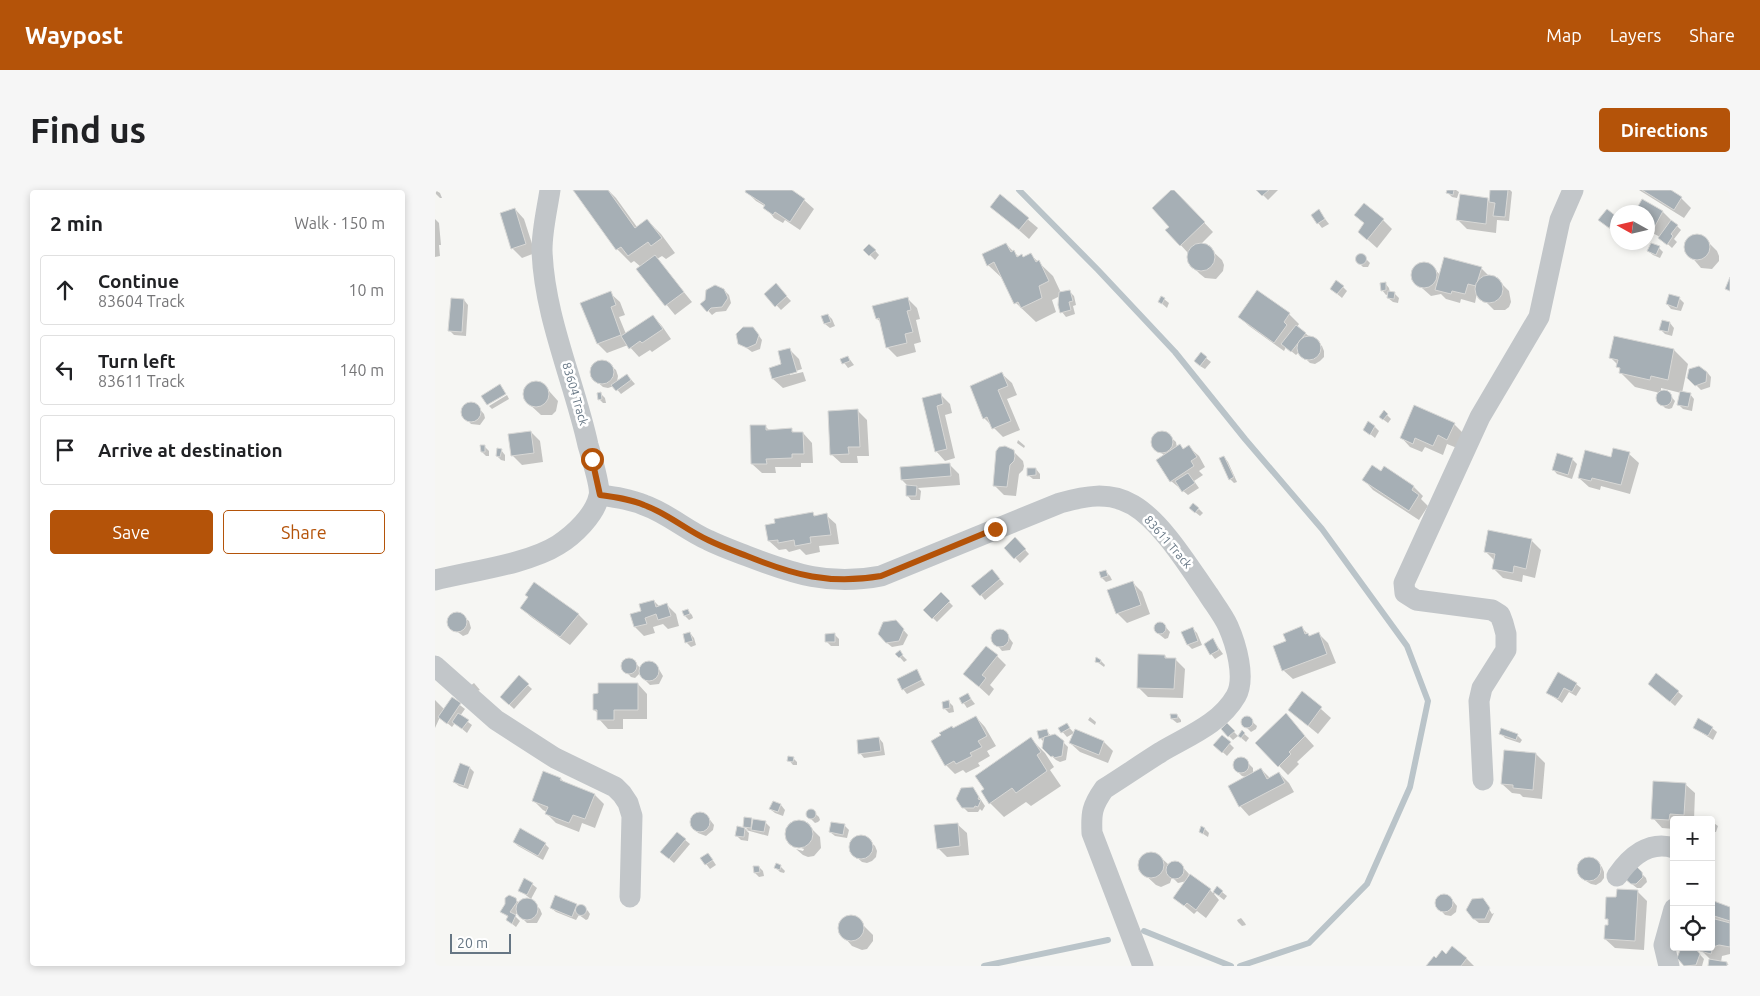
<!DOCTYPE html>
<meta charset="utf-8">
<style>
body{margin:0;font-family:Ubuntu,sans-serif;background:#f6f6f6;color:#202124}
.controls{position:absolute;right:15px;bottom:15px;display:grid;overflow:hidden;border-radius:5px;box-shadow:0 2px 8px #0003}
.controls button{width:45px;height:45px;display:grid;place-items:center;padding:0;border:0;border-bottom:1px solid #e0e0e0;background:#fff;color:#202124;font:25px sans-serif}
.compass{position:absolute;left:1175px;top:15px;width:45px;height:45px;border-radius:50%;background:#fff;box-shadow:0 2px 8px #0003;rotate:278deg}
.scale{position:absolute;left:15px;bottom:12px;width:61px;box-sizing:border-box;padding-left:5px;border:2px solid #667684;border-top:0;font-size:14px;line-height:18px;white-space:nowrap;color:#667684;-webkit-text-stroke:4px #fff;paint-order:stroke}
.stop{position:absolute;width:15px;height:15px;margin:-11px;border:4px solid #b45309;border-radius:50%;background:#fff}
.stop.end{background:#b45309;border-color:#fff;box-shadow:0 1px 5px #0008}
.list{margin:0;padding:0;list-style:none}
h2{display:flex;justify-content:space-between;align-items:center;height:65px;margin:0;padding:0 20px;font-size:21px}
h2 small{font-size:16px;font-weight:400;color:#757577}
.list li{display:grid;grid-template-columns:32px 1fr auto;gap:15px;align-items:center;box-sizing:border-box;height:70px;margin:0 10px 10px;padding:0 10px;border:1px solid #e0e0e0;border-radius:5px}
.list b{display:block;font-size:19px;white-space:nowrap}
.list p{margin:0;font-size:16px;white-space:nowrap;color:#757577}
.list em{font-size:16px;font-style:normal;color:#757577}
.actions{display:flex;gap:10px;padding:15px 20px}
.actions a{flex:1;padding:11px 0;border:1px solid #b45309;border-radius:5px;text-align:center;font-size:18px;color:#b45309}
.actions .main{background:#b45309;color:#fff}
.icon{flex:none;width:28px;height:28px;fill:none;stroke:currentColor;stroke-width:2;stroke-linecap:round;stroke-linejoin:round}
.map{position:relative;flex:none;width:1295px;height:776px;overflow:hidden;border-radius:5px}
header{display:flex;align-items:center;gap:30px;box-sizing:border-box;height:70px;padding:0 25px;background:#b45309;color:#fff}
header strong{font-size:24px}
nav{display:flex;gap:28px;margin-inline-start:auto;font-size:18px}
.intro{display:flex;align-items:center;justify-content:space-between;box-sizing:border-box;height:120px;padding:0 30px}
h1{margin:0;font-size:35px}
.button{padding:12px 22px;border-radius:5px;background:#b45309;color:#fff;font-size:18px;font-weight:700}
main{display:flex;gap:30px;padding:0 30px}
aside{flex:1;background:#fff;border-radius:5px;box-shadow:0 2px 8px #0003}
.map>svg:first-child{display:block}
.shadow{fill:#0003}
.lines{fill:none;stroke-linecap:round;stroke-linejoin:round}
.stream{stroke:#bac4c9;stroke-width:6}
.building{fill:#a6afb5;stroke:#d8d8d6}
.street{stroke:#c2c6c9;stroke-width:21}
.route{stroke:#b45309;stroke-width:6}
.labels{text-anchor:middle;stroke-width:5;stroke-linejoin:round;paint-order:stroke}
.street-label{font-size:12px;fill:#667684;stroke:#fff}
</style>
<header>
<strong>Waypost</strong>
<nav><a>Map</a><a>Layers</a><a>Share</a></nav>
</header>
<div class="intro"><h1>Find us</h1><a class="button">Directions</a></div>
<main>
<aside>
<h2>2 min<small>Walk · 150 m</small></h2>
<ul class="list">
<li><svg class="icon" aria-label="ahead" viewBox="0 0 24 24"><path d="M12 20V5M6 11l6-6 6 6"/></svg><div><b>Continue</b><p>83604 Track</p></div><em>10 m</em></li>
<li><svg class="icon" aria-label="left" viewBox="0 0 24 24"><path d="M17 20v-9H6M10 6l-5 5 5 5"/></svg><div><b>Turn left</b><p>83611 Track</p></div><em>140 m</em></li>
<li><svg class="icon" aria-label="arrive" viewBox="0 0 24 24"><path d="M6 21V4h12l-3 4 3 4H6"/></svg><div><b>Arrive at destination</b></div></li>
</ul>
<div class="actions"><a class="main">Save</a><a>Share</a></div>
</aside>
<div class="map">
<svg width="1295" height="776" viewBox="0 0 1295 776">
<rect width="100%" height="100%" fill="#f6f6f3"/>
<g class="shadow">
<polygon points="0,0 5,3 7,8 5,8 1,4"/>
<polygon points="140,0 173,0 181,8 202,37 212,30 226,44 240,63 231,69 227,66 222,69 257,112 240,125 203,80 206,77 199,71 196,73 182,59"/>
<polygon points="312,0 354,0 369,10 379,19 365,40 350,30 348,33 339,28 331,17 321,11 311,1"/>
<polygon points="823,0 843,0 833,10"/>
<polygon points="1013,0 1021,0 1024,2 1022,8 1017,7 1013,3"/>
<polygon points="1057,0 1075,0 1077,2 1074,31 1062,30 1061,43 1032,39 1022,29 1052,9 1055,12"/>
<polygon points="1204,0 1233,0 1246,8 1256,18 1249,28"/>
<polygon points="565,6 603,38 594,49 557,16"/>
<polygon points="747,9 778,42 766,54 772,56 787,70 789,75 788,81 781,89 770,88 765,84 755,74 753,69 753,63 732,40 736,37"/>
<polygon points="1208,11 1228,22 1246,40 1239,49 1242,52 1237,58 1225,47 1212,40 1212,22 1201,22"/>
<polygon points="80,19 89,29 100,63 87,68 77,58"/>
<polygon points="1172,20 1182,29 1182,37 1179,42 1169,34"/>
<polygon points="884,21 894,34 887,38 883,33"/>
<polygon points="0,29 4,33 6,55 4,55 5,66 0,67"/>
<polygon points="948,30 957,39 942,58 924,42 930,34"/>
<polygon points="1257,47 1268,47 1282,61 1284,66 1284,71 1277,79 1266,78 1250,59 1250,54"/>
<polygon points="571,54 584,67 589,68 596,65 618,86 626,103 634,101 639,106 641,115 638,116 640,124 631,127 627,122 625,106 617,110 621,122 601,132 581,113 568,89 553,75"/>
<polygon points="435,55 444,65 440,70 430,60"/>
<polygon points="1224,58 1228,62 1225,68 1218,65 1213,61"/>
<polygon points="926,64 935,73 933,77 928,77 923,72 922,67"/>
<polygon points="987,74 997,76 1005,85 1046,78 1054,86 1059,87 1064,91 1074,101 1076,112 1074,117 1070,120 1059,120 1042,103 1040,113 1026,109 1025,113 1011,109 1006,104 996,106 978,90 979,80"/>
<polygon points="950,93 954,98 955,103 959,103 964,108 963,113 958,112 953,108 954,104 951,105 947,100"/>
<polygon points="341,95 356,111 346,120 331,104"/>
<polygon points="908,97 912,101 907,108 901,103"/>
<polygon points="289,100 294,105 296,113 291,121 281,122 277,125 267,114"/>
<polygon points="822,102 854,124 864,134 862,137 887,156 889,161 889,167 885,171 880,174 875,173 864,162 861,165 851,157 849,161 814,136 805,127"/>
<polygon points="175,103 185,112 190,125 184,127 191,144 218,126 227,136 236,149 217,162 215,160 204,167 193,155 172,163 163,154"/>
<polygon points="472,108 482,118 485,129 481,130 486,152 479,154 481,162 462,167 453,158 447,133 442,129 439,117"/>
<polygon points="1244,108 1249,113 1246,121 1236,119 1232,114"/>
<polygon points="729,109 734,113 732,118 725,112"/>
<polygon points="29,110 33,115 31,146 19,145 14,140"/>
<polygon points="393,125 397,129 400,136 395,138 390,134"/>
<polygon points="1235,133 1239,138 1237,146 1230,144 1226,140"/>
<polygon points="322,143 327,150 325,159 317,162 305,153"/>
<polygon points="1180,148 1239,160 1253,174 1247,203 1255,204 1259,209 1257,221 1248,219 1244,215 1246,203 1226,198 1226,200 1233,203 1240,211 1237,218 1234,219 1230,218 1223,210 1225,203 1200,197 1186,183 1183,175 1175,167"/>
<polygon points="355,160 364,169 367,179 355,183 355,185 368,182 371,191 348,198 338,189 335,178 348,175"/>
<polygon points="413,167 419,175 413,178 407,170"/>
<polygon points="771,168 776,172 770,179 765,176"/>
<polygon points="166,171 171,172 181,180 183,186 182,192 192,185 200,194 186,204 179,196 173,198 168,197 158,188 156,183 157,177 160,173"/>
<polygon points="1272,182 1276,187 1275,197 1266,200 1256,190"/>
<polygon points="567,184 577,193 582,205 572,209 585,240 568,247 549,228"/>
<polygon points="100,191 106,192 123,211 121,221 117,225 106,225 92,212 89,207 89,201 95,193"/>
<polygon points="166,204 170,208 171,213 168,213 164,209"/>
<polygon points="505,204 515,214 517,223 510,225 520,268 510,271 501,261 488,208"/>
<polygon points="72,205 74,209 57,219 54,216"/>
<polygon points="37,213 41,215 49,224 50,228 45,235 36,234 28,225 29,217"/>
<polygon points="423,221 432,230 434,266 422,266 423,273 406,273 396,264"/>
<polygon points="949,222 956,229 953,233 945,227"/>
<polygon points="1019,234 1028,243 1022,258 1012,254 1008,265 990,257 987,262 975,257 966,247"/>
<polygon points="330,236 335,241 356,240 360,243 368,243 377,253 378,273 366,273 366,277 340,277 341,283 327,283 317,274"/>
<polygon points="940,237 944,241 940,248 930,240"/>
<polygon points="96,242 105,251 108,272 87,275 77,265"/>
<polygon points="727,242 732,244 741,252 742,258 745,256 749,260 754,257 764,266 770,277 764,281 768,285 759,291 764,298 753,305 736,291 730,266 718,256 717,252 719,247 722,243"/>
<polygon points="583,250 590,256 589,258 582,253"/>
<polygon points="49,256 54,261 54,266 51,266 47,262"/>
<polygon points="66,260 70,265 70,271 66,270 62,266"/>
<polygon points="578,261 588,271 589,276 588,280 584,284 581,306 569,305 559,295"/>
<polygon points="1194,264 1204,273 1195,304 1166,296 1165,300 1154,297 1144,288 1177,268"/>
<polygon points="789,267 793,272 802,292 799,293 795,289"/>
<polygon points="1137,269 1142,274 1137,289 1122,284 1118,279"/>
<polygon points="514,274 524,284 525,295 483,298 486,301 485,310 476,310 472,305 472,295 467,290"/>
<polygon points="949,278 979,297 988,306 986,309 993,316 984,330 938,300 929,290 947,282"/>
<polygon points="601,279 605,284 605,289 598,289 593,285"/>
<polygon points="764,319 768,323 765,326 760,322"/>
<polygon points="378,324 381,327 391,325 401,334 404,354 384,356 385,362 371,365 365,359 354,362 351,359 344,360 334,351 341,335"/>
<polygon points="580,349 594,364 585,373 571,358"/>
<polygon points="1096,350 1106,360 1100,388 1088,385 1087,392 1068,388 1058,378 1060,371 1050,361"/>
<polygon points="671,382 675,386 677,390 671,392 667,388"/>
<polygon points="561,385 569,394 550,410 546,405"/>
<polygon points="697,392 707,402 715,424 692,433 682,423"/>
<polygon points="99,394 144,425 153,434 135,455 96,427 86,418 94,408"/>
<polygon points="506,404 518,416 502,432 490,420"/>
<polygon points="219,411 225,417 232,415 241,424 244,436 233,439 228,434 218,437 220,443 209,446 200,437 208,422"/>
<polygon points="252,420 257,425 258,428 254,430 250,426 249,422"/>
<polygon points="23,423 34,431 36,438 33,444 28,446 16,437 13,431 16,425"/>
<polygon points="723,433 728,434 735,442 733,448 730,449 720,441 720,436"/>
<polygon points="465,436 473,445 468,455 457,457 452,453"/>
<polygon points="867,438 876,447 884,444 893,453 901,473 858,489 848,480 853,452"/>
<polygon points="758,439 762,443 767,455 757,459 753,455"/>
<polygon points="564,440 569,441 578,453 575,460 567,461 557,448 558,445"/>
<polygon points="255,443 259,448 261,455 256,457 251,452"/>
<polygon points="399,444 404,449 404,456 396,456 392,452"/>
<polygon points="778,450 788,464 780,469 776,464"/>
<polygon points="464,462 472,470 469,472 462,464"/>
<polygon points="562,466 571,475 555,495 559,499 554,506 530,484"/>
<polygon points="730,466 733,469 740,469 750,479 748,508 713,507 703,497"/>
<polygon points="194,469 198,470 205,478 213,472 222,476 228,486 224,494 215,495 207,487 206,482 200,488 196,487 188,478 190,471"/>
<polygon points="661,471 666,471 670,475 669,477"/>
<polygon points="481,481 490,495 472,504 468,499"/>
<polygon points="1222,485 1248,506 1240,516 1219,498"/>
<polygon points="84,487 97,499 79,519 66,507"/>
<polygon points="39,493 45,500 40,502 35,496"/>
<polygon points="203,494 212,504 212,529 188,529 188,539 173,539 164,529 164,524 159,520"/>
<polygon points="1141,494 1146,498 1141,506 1134,502 1127,513 1113,503"/>
<polygon points="868,503 896,528 883,544 854,520"/>
<polygon points="533,505 540,514 532,518 526,509"/>
<polygon points="17,509 30,519 25,526 37,535 32,543 20,533 17,537 5,527 0,538 0,510 10,520"/>
<polygon points="514,512 518,516 519,522 514,523 509,518"/>
<polygon points="742,525 746,530 746,532 742,533 737,529"/>
<polygon points="851,525 879,556 862,572 864,574 853,585 822,553"/>
<polygon points="541,527 550,537 561,556 552,561 555,566 543,573 545,576 531,583 528,580 520,584 511,575 519,540"/>
<polygon points="655,527 661,532 660,535 653,530"/>
<polygon points="812,527 822,536 821,539 816,542 807,533 807,530"/>
<polygon points="632,535 639,543 632,547 625,539"/>
<polygon points="792,535 803,546 798,550 787,539"/>
<polygon points="1259,538 1277,538 1282,542 1278,550"/>
<polygon points="611,540 616,546 628,552 633,557 631,570 625,572 621,570 608,558 609,552 605,548"/>
<polygon points="640,540 669,552 678,561 673,573 645,562 635,553"/>
<polygon points="807,542 814,548 811,552 804,546"/>
<polygon points="1066,543 1082,545 1087,550 1085,553 1070,548"/>
<polygon points="787,546 799,558 792,566 780,555"/>
<polygon points="444,548 448,553 450,565 429,568 425,563"/>
<polygon points="596,549 610,563 619,577 615,580 626,596 596,616 591,612 569,627 555,613 548,602"/>
<polygon points="1101,564 1110,573 1107,609 1088,607 1085,604 1077,603 1067,594"/>
<polygon points="358,568 362,572 362,575 358,575 354,570"/>
<polygon points="806,568 810,570 818,578 818,584 826,579 835,588 844,583 854,593 859,602 814,626 805,616 811,587 807,586 802,581 800,577 800,573 802,569"/>
<polygon points="35,578 39,582 33,599 24,596 19,592"/>
<polygon points="109,583 126,589 130,593 160,605 169,614 160,638 147,633 144,642 121,633 112,624 112,622 108,620 99,611"/>
<polygon points="1250,594 1260,603 1259,630 1239,630 1239,639 1227,638 1218,628"/>
<polygon points="538,598 550,616 547,621 545,619 543,622 533,622 528,617"/>
<polygon points="338,612 346,615 350,620 348,626 340,623 335,619"/>
<polygon points="376,620 384,627 385,630 383,632 380,633 373,626 372,623"/>
<polygon points="263,623 268,623 272,626 279,635 278,640 271,646 263,643 256,634 256,629"/>
<polygon points="317,630 319,632 330,632 335,637 333,646 311,640 314,643 313,651 306,650 301,645 303,637 313,640 309,636"/>
<polygon points="365,631 371,633 385,647 386,658 379,666 373,667 368,665 361,659 368,661 369,659 360,656 360,657 354,651 351,646 352,640 355,635 359,632"/>
<polygon points="1276,631 1283,636 1281,642 1276,642"/>
<polygon points="522,634 532,643 534,665 512,667 503,658"/>
<polygon points="409,635 414,640 412,648 400,646 395,642"/>
<polygon points="770,639 774,643 773,647 765,642"/>
<polygon points="243,644 255,654 239,673 231,666"/>
<polygon points="425,646 430,647 440,656 442,661 441,667 437,671 432,673 427,672 417,663 415,658 416,653 419,648"/>
<polygon points="79,652 110,654 114,658 108,670 83,656"/>
<polygon points="712,663 722,664 734,675 739,672 743,672 754,684 751,690 775,700 778,703 782,698 792,706 789,710 780,703 779,704 784,710 771,728 762,721 759,724 740,708 752,691 743,693 737,687 735,693 726,697 721,695 707,682 705,671"/>
<polygon points="267,669 277,669 281,675 275,679"/>
<polygon points="1152,669 1158,669 1162,672 1167,677 1169,682 1169,688 1166,692 1161,695 1156,694 1151,691 1144,681 1144,675 1147,671"/>
<polygon points="345,676 350,681 349,683 345,682 341,678"/>
<polygon points="324,677 328,681 329,686 324,687 320,683"/>
<polygon points="1200,677 1211,688 1212,692 1206,698 1202,698 1193,691"/>
<polygon points="97,694 102,698 96,709 84,700"/>
<polygon points="1203,702 1212,711 1209,760 1180,758 1170,749 1174,737 1174,731 1172,729 1182,708"/>
<polygon points="1008,705 1014,706 1022,716 1021,722 1016,726 1010,725 1001,715 1002,709"/>
<polygon points="80,709 84,713 91,709 96,710 105,719 107,724 102,733 92,733 82,723 80,726 85,731 81,737 72,730 74,728 67,722"/>
<polygon points="1050,712 1057,724 1059,723 1054,733 1044,733 1039,729"/>
<polygon points="1276,713 1295,719 1295,764 1287,766 1286,772 1292,773 1295,776 1275,776 1276,770 1266,760 1276,757 1279,730 1276,728"/>
<polygon points="141,715 143,717 149,717 153,721 155,724 153,729 151,730 144,725 141,730 121,722 116,718"/>
<polygon points="416,727 421,728 438,745 438,751 432,759 427,760 417,756 405,742 407,731"/>
<polygon points="806,728 810,733 811,735 807,736 803,732 802,730"/>
<polygon points="1258,757 1269,769 1267,776 1251,776 1244,768 1247,759"/>
<polygon points="1011,765 1031,768 1039,776 992,776 1001,769"/>
</g>
<g class="lines">
<g class="stream">
<polyline points="584,0 663,80 740,162 810,249 887,339 972,456 993,511 975,597 932,694 874,753 805,776"/>
<polyline points="709,741 796,776"/>
<polyline points="549,776 673,750"/>
</g>
</g>
<g class="building">
<polygon points="138,0 173,0 200,38 212,29 227,48 216,56 213,52 193,66 186,57 181,60"/>
<polygon points="311,0 357,0 370,9 355,32 340,22 338,25 328,18 330,15 310,2"/>
<polygon points="736,0 739,0 770,32 745,56 730,40 734,37 717,18"/>
<polygon points="821,0 834,0 827,6"/>
<polygon points="1012,0 1019,0 1018,5 1011,3"/>
<polygon points="1055,0 1073,0 1070,27 1058,26 1060,13 1054,12"/>
<polygon points="1207,0 1236,0 1247,7 1239,20"/>
<polygon points="565,4 594,28 584,40 555,17"/>
<polygon points="1025,4 1053,8 1051,34 1021,30"/>
<polygon points="1207,9 1228,21 1218,40 1212,37 1212,22 1200,22"/>
<polygon points="929,13 949,29 932,50 923,42 929,33 919,25"/>
<polygon points="80,18 91,54 76,59 65,23"/>
<polygon points="884,19 890,29 882,34 876,25"/>
<polygon points="1172,19 1182,27 1174,38 1163,30"/>
<polygon points="1236,30 1243,35 1236,44 1238,46 1232,55 1223,48"/>
<circle cx="1262" cy="57" r="13"/>
<circle cx="766" cy="67" r="14"/>
<polygon points="571,53 576,62 579,60 582,67 587,64 588,67 596,63 601,72 604,70 614,91 604,96 607,108 586,118 583,112 579,114 559,72 552,76 547,64"/>
<polygon points="1216,53 1225,56 1221,65 1212,61"/>
<polygon points="434,54 441,60 434,66 428,60"/>
<circle cx="926" cy="69" r="5.5"/>
<polygon points="220,65 249,102 230,116 201,79"/>
<polygon points="1009,67 1047,77 1041,96 1033,94 1030,104 1017,101 1016,104 1000,100"/>
<circle cx="989" cy="85" r="13"/>
<circle cx="1054" cy="99" r="14"/>
<polygon points="1295,87 1295,101 1290,99"/>
<polygon points="901,90 909,96 902,104 895,99"/>
<polygon points="951,92 951,100 946,101 945,93"/>
<polygon points="341,93 352,106 340,117 329,104"/>
<polygon points="280,95 289,99 293,108 287,117 276,118 272,122 265,114 270,110 271,100"/>
<polygon points="635,100 638,111 634,112 636,120 625,123 623,115 624,102"/>
<polygon points="822,100 855,123 849,132 852,135 839,153 803,127"/>
<polygon points="176,101 181,115 176,117 186,145 162,154 145,113"/>
<polygon points="953,101 960,102 959,109 952,108"/>
<polygon points="1234,104 1245,107 1242,118 1231,114"/>
<polygon points="726,106 730,108 727,114 723,112"/>
<polygon points="473,107 476,120 472,121 478,142 470,144 472,153 451,158 444,128 441,129 437,116"/>
<polygon points="16,108 29,109 27,142 13,141"/>
<polygon points="393,124 396,132 389,134 386,126"/>
<polygon points="218,125 228,139 207,153 205,151 194,159 186,146"/>
<polygon points="1227,130 1235,132 1233,142 1224,140"/>
<polygon points="861,135 871,143 856,162 846,154"/>
<polygon points="308,137 318,137 324,145 321,154 312,158 303,154 301,144"/>
<polygon points="1179,146 1239,159 1233,190 1216,186 1215,190 1184,183 1185,178 1181,177 1183,170 1174,168"/>
<circle cx="874" cy="158" r="12"/>
<polygon points="355,158 362,182 337,189 334,178 346,174 343,161"/>
<polygon points="766,162 772,167 765,176 759,171"/>
<polygon points="413,166 415,171 407,174 405,169"/>
<circle cx="167" cy="182" r="12"/>
<polygon points="1264,176 1272,182 1271,192 1260,196 1252,188 1254,179"/>
<polygon points="567,182 573,196 563,200 576,231 557,239 552,227 548,229 535,196"/>
<polygon points="192,184 196,190 181,201 176,195"/>
<circle cx="101" cy="204" r="13"/>
<polygon points="65,194 71,204 52,215 46,206"/>
<circle cx="1229" cy="208" r="8"/>
<polygon points="1245,201 1256,203 1253,217 1242,215"/>
<polygon points="166,202 167,209 163,210 162,203"/>
<polygon points="506,203 508,214 502,216 512,259 500,262 487,208"/>
<circle cx="36" cy="222" r="10"/>
<polygon points="979,215 1020,233 1012,250 1003,245 998,256 980,248 978,254 965,248"/>
<polygon points="423,219 425,257 413,257 414,264 395,265 393,221"/>
<polygon points="949,220 953,224 948,230 944,227"/>
<polygon points="933,231 940,236 935,245 928,240"/>
<polygon points="315,235 331,235 331,240 357,238 357,242 368,242 369,264 357,264 357,268 331,269 332,274 316,274"/>
<polygon points="96,241 99,263 76,266 73,244"/>
<circle cx="727" cy="252" r="11"/>
<polygon points="745,254 748,259 754,255 762,267 756,271 759,276 735,292 721,270"/>
<polygon points="45,255 50,255 50,262 46,262"/>
<polygon points="570,256 579,260 580,266 579,271 575,275 572,297 558,296 561,261 564,257"/>
<polygon points="62,258 67,259 65,267 61,266"/>
<polygon points="1178,258 1195,262 1186,295 1157,288 1156,291 1143,288 1150,260 1176,267"/>
<polygon points="1122,263 1138,268 1133,285 1117,280"/>
<polygon points="789,266 799,287 794,290 784,268"/>
<polygon points="515,273 516,286 466,290 465,277"/>
<polygon points="937,275 946,281 949,276 979,296 977,300 984,305 974,321 927,290"/>
<polygon points="592,278 601,278 601,285 592,286"/>
<polygon points="753,283 760,293 747,302 740,291"/>
<polygon points="471,295 482,296 481,306 471,306"/>
<polygon points="758,313 764,318 760,323 754,318"/>
<polygon points="378,322 379,326 392,323 396,345 375,347 376,353 360,356 359,350 343,353 343,350 333,351 330,335 340,333 339,329"/>
<polygon points="1053,340 1097,349 1091,379 1079,376 1078,383 1057,379 1060,364 1049,362"/>
<polygon points="580,347 591,359 579,369 569,358"/>
<polygon points="557,379 565,389 545,406 536,396"/>
<polygon points="671,380 673,386 666,388 664,382"/>
<polygon points="698,391 706,415 681,424 672,400"/>
<polygon points="99,392 144,424 125,447 85,418 93,407 90,405"/>
<polygon points="506,402 515,411 497,429 488,420"/>
<polygon points="219,410 221,417 232,413 236,426 223,430 221,424 210,428 212,434 199,437 195,424 206,421 204,414"/>
<polygon points="253,419 255,424 249,426 247,421"/>
<circle cx="22" cy="432" r="10"/>
<polygon points="461,430 469,439 464,451 451,453 443,444 448,432"/>
<circle cx="725" cy="438" r="6"/>
<polygon points="867,436 870,444 873,443 874,446 884,442 892,464 847,481 838,456 851,451 848,444"/>
<polygon points="758,437 763,451 752,455 746,442"/>
<circle cx="565" cy="448" r="9"/>
<polygon points="255,442 258,451 250,453 248,444"/>
<polygon points="400,443 400,452 390,452 390,444"/>
<polygon points="778,448 784,460 775,465 769,454"/>
<polygon points="551,456 563,465 547,485 551,488 544,497 528,484"/>
<polygon points="465,460 468,465 464,468 460,464"/>
<polygon points="703,464 730,465 730,468 741,468 739,499 702,498"/>
<polygon points="661,467 666,470 665,473 660,472"/>
<circle cx="194" cy="476" r="8"/>
<circle cx="214" cy="481" r="10"/>
<polygon points="482,479 487,490 467,500 462,489"/>
<polygon points="1123,482 1142,493 1137,502 1129,498 1123,509 1111,503"/>
<polygon points="1221,483 1244,501 1235,512 1213,494"/>
<polygon points="84,485 94,494 74,515 65,507"/>
<polygon points="163,493 203,493 203,520 179,520 179,530 162,530 162,520 158,520 158,504 163,503"/>
<polygon points="867,501 887,517 873,536 853,520"/>
<polygon points="533,503 536,509 527,514 524,508"/>
<polygon points="17,507 26,513 12,534 3,527"/>
<polygon points="514,510 515,518 508,519 507,512"/>
<polygon points="23,523 34,530 27,539 17,532"/>
<polygon points="851,523 870,546 854,562 856,564 843,577 820,553"/>
<polygon points="735,524 742,524 743,528 736,529"/>
<polygon points="541,526 552,546 543,551 547,557 535,563 537,566 521,574 519,571 510,576 496,551 506,545 504,543 517,536 518,538"/>
<circle cx="812" cy="532" r="6"/>
<polygon points="1263,528 1278,537 1273,546 1258,538"/>
<polygon points="632,533 635,538 626,543 623,538"/>
<polygon points="792,533 800,541 793,547 786,539"/>
<polygon points="1066,538 1083,544 1081,550 1064,544"/>
<polygon points="612,539 614,546 604,549 602,541"/>
<polygon points="640,539 669,551 664,565 634,553"/>
<polygon points="807,540 810,543 806,548 803,546"/>
<polygon points="620,544 629,551 627,566 619,568 618,566 616,567 607,558 609,547"/>
<polygon points="787,545 796,552 787,563 778,555"/>
<polygon points="444,547 446,561 423,564 422,550"/>
<polygon points="596,547 606,562 602,565 612,581 581,603 577,598 554,614 546,601 549,599 540,586"/>
<polygon points="1069,560 1101,563 1098,600 1078,598 1078,595 1066,594"/>
<polygon points="353,566 359,567 358,572 352,571"/>
<circle cx="806" cy="575" r="8"/>
<polygon points="25,573 35,577 29,596 18,592"/>
<polygon points="826,578 832,589 844,582 850,593 804,617 793,596"/>
<polygon points="108,581 126,588 125,590 160,604 150,629 138,625 134,633 110,624 113,617 97,611"/>
<polygon points="1218,591 1251,593 1249,625 1235,624 1234,630 1216,629"/>
<polygon points="538,597 544,607 543,609 546,610 543,617 540,616 539,618 527,618 521,609 526,598"/>
<polygon points="338,611 346,614 343,622 334,619"/>
<circle cx="376" cy="624" r="5"/>
<circle cx="265" cy="632" r="10"/>
<polygon points="309,627 317,628 316,638 308,637"/>
<polygon points="318,629 331,631 329,642 316,640"/>
<circle cx="364" cy="644" r="14"/>
<polygon points="396,632 410,634 408,645 394,642"/>
<polygon points="523,633 525,656 502,659 499,635"/>
<polygon points="302,636 310,638 309,647 300,646"/>
<polygon points="766,636 770,638 768,644 764,642"/>
<polygon points="85,638 111,653 103,666 78,652"/>
<polygon points="242,642 251,649 234,669 225,662"/>
<circle cx="426" cy="657" r="12"/>
<circle cx="716" cy="675" r="13"/>
<polygon points="273,663 278,670 270,675 265,668"/>
<circle cx="1154" cy="679" r="12"/>
<circle cx="740" cy="680" r="9"/>
<polygon points="341,673 346,675 345,680 339,678"/>
<polygon points="318,676 324,676 325,682 319,683"/>
<polygon points="1201,676 1207,682 1208,687 1201,694 1196,694 1189,688"/>
<polygon points="755,684 776,699 761,720 752,713 749,716 738,708"/>
<polygon points="89,688 98,693 92,705 83,701"/>
<polygon points="782,696 788,701 784,706 778,702"/>
<polygon points="1182,699 1203,700 1200,751 1169,749 1170,735 1173,735 1173,729 1170,729 1171,707 1181,707"/>
<circle cx="1009" cy="713" r="9"/>
<polygon points="74,705 81,708 82,712 75,722 81,725 77,734 71,730 73,726 65,722 70,714 70,708"/>
<polygon points="120,705 142,714 137,727 115,718"/>
<polygon points="1048,708 1055,718 1050,729 1038,729 1031,720 1037,709"/>
<circle cx="92" cy="719" r="11"/>
<polygon points="1276,710 1295,717 1295,731 1276,725"/>
<circle cx="146" cy="720" r="5.5"/>
<circle cx="416" cy="738" r="13"/>
<polygon points="1276,728 1295,733 1295,757 1284,755 1278,757 1276,764 1265,761 1265,757 1276,757"/>
<polygon points="1017,756 1032,768 1026,776 991,776 999,766 1001,768 1007,760 1011,764"/>
<polygon points="1259,757 1265,764 1261,775 1249,776 1242,768 1246,758"/>
<polygon points="1274,769 1292,772 1292,776 1273,776"/>
</g>
<g class="lines">
<g class="street">
<path d="M 165,305 C 180,307 195,309 209,315 C 232,323 251,340 273,350 C 285,356 299,361 312,366 C 359,384 394,396 446,386 L 625,313 C 650,306 674,301 698,315 C 727,332 754,377 773,404 C 780,415 788,425 793,436 C 801,454 811,488 801,506 C 785,534 753,546 726,562 C 707,574 688,587 669,599 C 657,616 656,623 657,643 L 708,776"/>
<path d="M 0,390 C 36,381 93,374 123,355 C 139,345 160,325 164,306 C 166,298 156,265 153,255 C 139,191 109,126 107,60 C 107,40 112,20 115,0"/>
<polyline points="0,476 61,530 120,568 180,597 187,604 193,613 197,626 195,707"/>
<polyline points="1048,590 1044,511 1047,498 1071,460 1071,444 1068,433 1065,425 1057,420 981,410 970,403 969,393 1045,227 1104,127 1125,30 1138,0"/>
<path d="M 1182,686 C 1195,667 1214,650 1239,658"/>
<polyline points="1234,776 1229,755 1239,719"/>
</g>
</g>
<g class="lines">
<path class="route" d="M 157,269 L 165,305 C 180,307 195,309 209,315 C 232,323 251,340 273,350 C 285,356 299,361 312,366 C 359,385 394,395 446,386 L 560,339"/>
</g>
<g class="labels">
<g class="street-label">
<text transform="translate(140 204) rotate(74)" y="4">83604 Track</text>
<text transform="translate(733 352) rotate(49)" y="4">83611 Track</text>
</g>
</g>
</svg>
<div class="controls">
<button>+</button>
<button>−</button>
<button><svg class="icon" aria-label="locate" viewBox="0 0 24 24"><circle cx="12" cy="12" r="6"/><path d="M12 2v4M12 18v4M2 12h4M18 12h4"/></svg></button>
</div>
<svg class="compass" viewBox="-18 -18 36 36"><path d="M0-13l5 13h-10z" fill="#e53935"/><path d="M0 13l5-13h-10z" fill="#757577"/></svg>
<div class="scale">20 m</div>
<div class="stop" style="left:157px;top:269px"></div>
<div class="stop end" style="left:560px;top:339px"></div>
</div>
</main>
